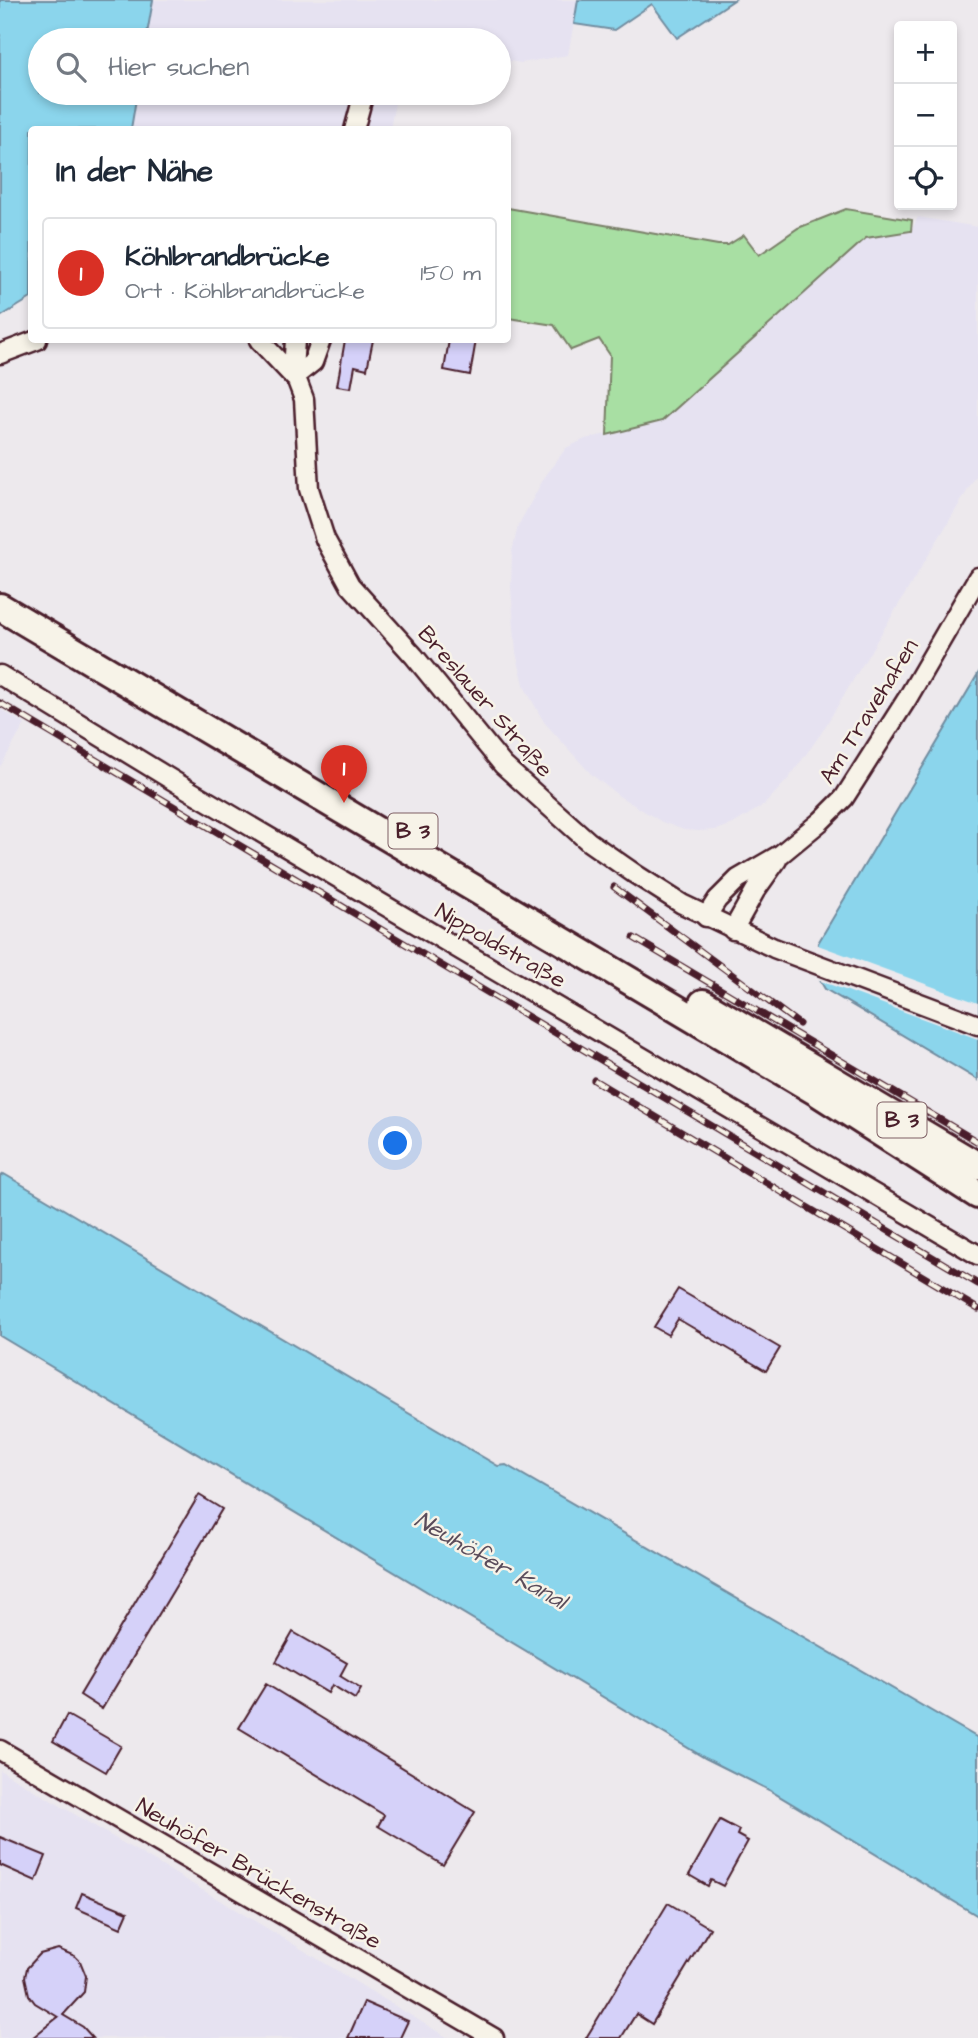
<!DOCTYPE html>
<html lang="de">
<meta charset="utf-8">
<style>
body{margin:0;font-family:"Architects Daughter",sans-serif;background:#f6f6f7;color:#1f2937}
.controls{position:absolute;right:21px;top:21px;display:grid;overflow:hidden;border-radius:7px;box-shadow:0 4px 10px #0003}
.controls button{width:63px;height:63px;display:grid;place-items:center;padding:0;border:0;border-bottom:2px solid #e0e1e3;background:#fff;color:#1f2937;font:35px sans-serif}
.you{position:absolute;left:396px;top:1144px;width:24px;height:24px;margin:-18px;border:5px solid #fff;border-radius:50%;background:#1a73e8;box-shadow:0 0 0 10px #1a73e833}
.badge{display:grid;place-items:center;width:46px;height:46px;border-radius:50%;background:#d93025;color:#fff;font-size:23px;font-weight:700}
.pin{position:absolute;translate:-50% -58px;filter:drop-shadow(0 2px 4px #0008)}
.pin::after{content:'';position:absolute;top:37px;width:24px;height:21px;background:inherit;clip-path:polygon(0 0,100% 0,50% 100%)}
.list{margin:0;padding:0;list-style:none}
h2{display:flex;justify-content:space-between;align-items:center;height:91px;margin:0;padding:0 28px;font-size:30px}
h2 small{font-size:23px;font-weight:400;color:#747a83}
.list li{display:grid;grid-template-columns:46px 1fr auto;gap:21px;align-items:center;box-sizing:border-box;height:112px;margin:0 14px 14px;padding:0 14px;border:2px solid #e0e1e3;border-radius:7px}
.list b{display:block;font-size:26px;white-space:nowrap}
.list p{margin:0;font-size:23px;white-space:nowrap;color:#747a83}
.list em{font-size:23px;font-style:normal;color:#747a83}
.icon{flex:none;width:38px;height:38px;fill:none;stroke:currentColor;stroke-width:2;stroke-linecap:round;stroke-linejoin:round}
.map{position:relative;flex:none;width:978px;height:2038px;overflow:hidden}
.search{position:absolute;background:#fff;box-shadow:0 4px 10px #0003;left:28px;top:28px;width:483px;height:77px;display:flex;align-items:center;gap:18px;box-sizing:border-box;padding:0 24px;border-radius:38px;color:#747a83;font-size:26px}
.panel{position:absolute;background:#fff;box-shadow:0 4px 10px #0003;left:28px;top:126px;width:483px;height:217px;border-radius:7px}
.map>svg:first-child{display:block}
.built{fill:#e6e2f1}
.green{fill:#a8dfa3;stroke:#797f67;stroke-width:2}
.water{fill:#8bd5ec;stroke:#718c9f;stroke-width:2}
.pier{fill:#ede9ed}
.building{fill:#d5d1f9;stroke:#4a1f2b;stroke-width:2}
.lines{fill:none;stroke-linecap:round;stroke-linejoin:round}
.minor-casing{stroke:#4a1f2b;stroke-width:23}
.primary-casing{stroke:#4a1f2b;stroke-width:32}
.minor{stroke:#f7f3e8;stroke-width:18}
.primary{stroke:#f7f3e8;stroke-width:26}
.rail-casing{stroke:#4a1f2b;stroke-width:7}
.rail{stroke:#f7f3e8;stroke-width:4.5;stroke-dasharray:13;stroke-linecap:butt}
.labels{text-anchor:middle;stroke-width:5;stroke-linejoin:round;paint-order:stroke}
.shield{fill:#f7f3e8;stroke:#7e5f64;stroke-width:2}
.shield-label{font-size:21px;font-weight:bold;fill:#4a1f2b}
.street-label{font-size:23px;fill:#4a1f2b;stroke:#f7f3e8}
.water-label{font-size:24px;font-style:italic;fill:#5a4c5b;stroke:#f7f3e8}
</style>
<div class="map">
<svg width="978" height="2038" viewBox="0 0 978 2038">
<rect width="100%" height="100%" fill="#ede9ed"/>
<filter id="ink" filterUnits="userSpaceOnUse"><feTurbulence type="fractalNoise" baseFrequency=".0143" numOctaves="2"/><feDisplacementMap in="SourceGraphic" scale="14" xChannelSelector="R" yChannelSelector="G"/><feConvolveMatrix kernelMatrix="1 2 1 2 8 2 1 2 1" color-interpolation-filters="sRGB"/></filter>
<g filter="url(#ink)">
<g class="built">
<polygon points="153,0 578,0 568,55 521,63 499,59 499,40 146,40"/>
<polygon points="137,93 397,93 390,129 131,130"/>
<polygon points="918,217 978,227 978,473 820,735 789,778 764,805 733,824 715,830 699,831 684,830 662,822 619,796 591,774 544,722 525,688 516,653 511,587 512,552 518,526 544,478 566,448 585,439 662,421 866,238 911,231"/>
<polygon points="0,709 25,724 0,767"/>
<polygon points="0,1770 280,1936 448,2038 0,2038"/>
</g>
<polygon class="green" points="508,208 718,245 728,245 744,235 759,255 798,228 846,209 912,220 911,231 866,238 662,421 607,435 610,355 599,339 571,350 554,325 508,318"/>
<g class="water">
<polygon points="0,0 153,0 146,40 40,40 40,93 137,93 131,129 32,130 31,298 0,317"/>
<polygon points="578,0 734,0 677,38 652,4 614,30 574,24"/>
<polygon points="978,674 978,1080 825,989 814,970 818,943"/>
<polygon points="4,1174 498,1466 506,1465 978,1738 978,1916 769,1790 705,1758 0,1336 0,1177"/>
</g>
<polygon class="pier" points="815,944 978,1003 978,1039 815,979 811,970"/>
<g class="building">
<polygon points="345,340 373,340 367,369 355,366 351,388 337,386"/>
<polygon points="449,340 476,340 470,375 444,370"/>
<polygon points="678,1289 780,1348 766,1371 678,1319 668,1335 654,1327"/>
<polygon points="199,1495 222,1509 102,1709 80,1695"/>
<polygon points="293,1632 347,1663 340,1676 361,1689 355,1699 332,1685 328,1693 276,1662"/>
<polygon points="266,1684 475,1812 443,1865 378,1826 384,1815 239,1728"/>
<polygon points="67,1715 121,1746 106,1772 53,1741"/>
<polygon points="720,1820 739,1830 737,1835 748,1841 723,1886 711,1880 708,1886 689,1875"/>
<polygon points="0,1837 46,1856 36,1881 0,1865"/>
<polygon points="82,1893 128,1912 121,1928 76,1908"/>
<polygon points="668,1903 710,1928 652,2024 636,2014 621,2038 586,2038"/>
<polygon points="58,1949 75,1956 80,1961 86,1976 84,1992 63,2015 83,2027 93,2038 32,2038 58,2017 35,2003 29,1995 25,1977 27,1968 40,1954"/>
<polygon points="364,2002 408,2021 400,2038 348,2038"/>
</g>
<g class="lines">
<defs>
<g id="minor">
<polyline points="354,130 364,93"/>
<polyline points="259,340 294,377"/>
<polyline points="295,340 293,370 304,399 309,489 325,539 350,585 414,656 503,765 589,842 635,874 682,904 774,948 978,1025"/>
<polyline points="0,354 37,340"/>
<polyline points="294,377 313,362 321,340"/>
<polyline points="0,675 177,783 978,1255"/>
<polyline points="706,917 717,900 738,879 781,854 821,821 844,798 907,699 978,577"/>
<polyline points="733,930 755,891 777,860"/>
<polyline points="0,1750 494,2038"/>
</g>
<g id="primary">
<polyline points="0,607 817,1092 978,1195"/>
<polyline points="703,1003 978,1166"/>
</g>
</defs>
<use href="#minor" class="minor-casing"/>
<use href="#primary" class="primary-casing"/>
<use href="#minor" class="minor"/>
<use href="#primary" class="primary"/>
<defs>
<g id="rail">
<polyline points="0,703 978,1284"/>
<polyline points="614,887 799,1024"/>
<polyline points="634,938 978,1142"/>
<polyline points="594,1080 978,1309"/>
</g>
</defs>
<use href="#rail" class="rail-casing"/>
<use href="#rail" class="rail"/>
</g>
</g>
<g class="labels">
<g class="shield">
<rect x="388.5" y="813.5" width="49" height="35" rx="5"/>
<rect x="877.5" y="1102.5" width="49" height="35" rx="5"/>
</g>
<g class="shield-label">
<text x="413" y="838">B 3</text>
<text x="902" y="1127">B 3</text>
</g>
<g class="street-label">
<text transform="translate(486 701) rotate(49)" y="8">Breslauer Straße</text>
<text transform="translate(868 711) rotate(-58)" y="8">Am Travehafen</text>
<text transform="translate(501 945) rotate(30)" y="8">Nippoldstraße</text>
<text transform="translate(259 1873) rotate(30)" y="8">Neuhöfer Brückenstraße</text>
</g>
<g class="water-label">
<text transform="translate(491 1560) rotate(30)" y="8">Neuhöfer Kanal</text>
</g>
</g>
</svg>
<div class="controls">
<button>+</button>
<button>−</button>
<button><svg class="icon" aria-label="locate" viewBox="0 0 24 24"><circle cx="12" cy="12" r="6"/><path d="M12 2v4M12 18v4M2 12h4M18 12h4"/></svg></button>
</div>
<div class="you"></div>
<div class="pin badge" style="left:344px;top:803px">1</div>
<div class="search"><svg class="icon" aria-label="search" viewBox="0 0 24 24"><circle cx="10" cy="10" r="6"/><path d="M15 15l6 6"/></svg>Hier suchen</div>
<section class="panel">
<h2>In der Nähe<small></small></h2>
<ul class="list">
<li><span class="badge">1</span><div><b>Köhlbrandbrücke</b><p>Ort · Köhlbrandbrücke</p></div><em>150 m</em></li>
</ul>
</section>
</div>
